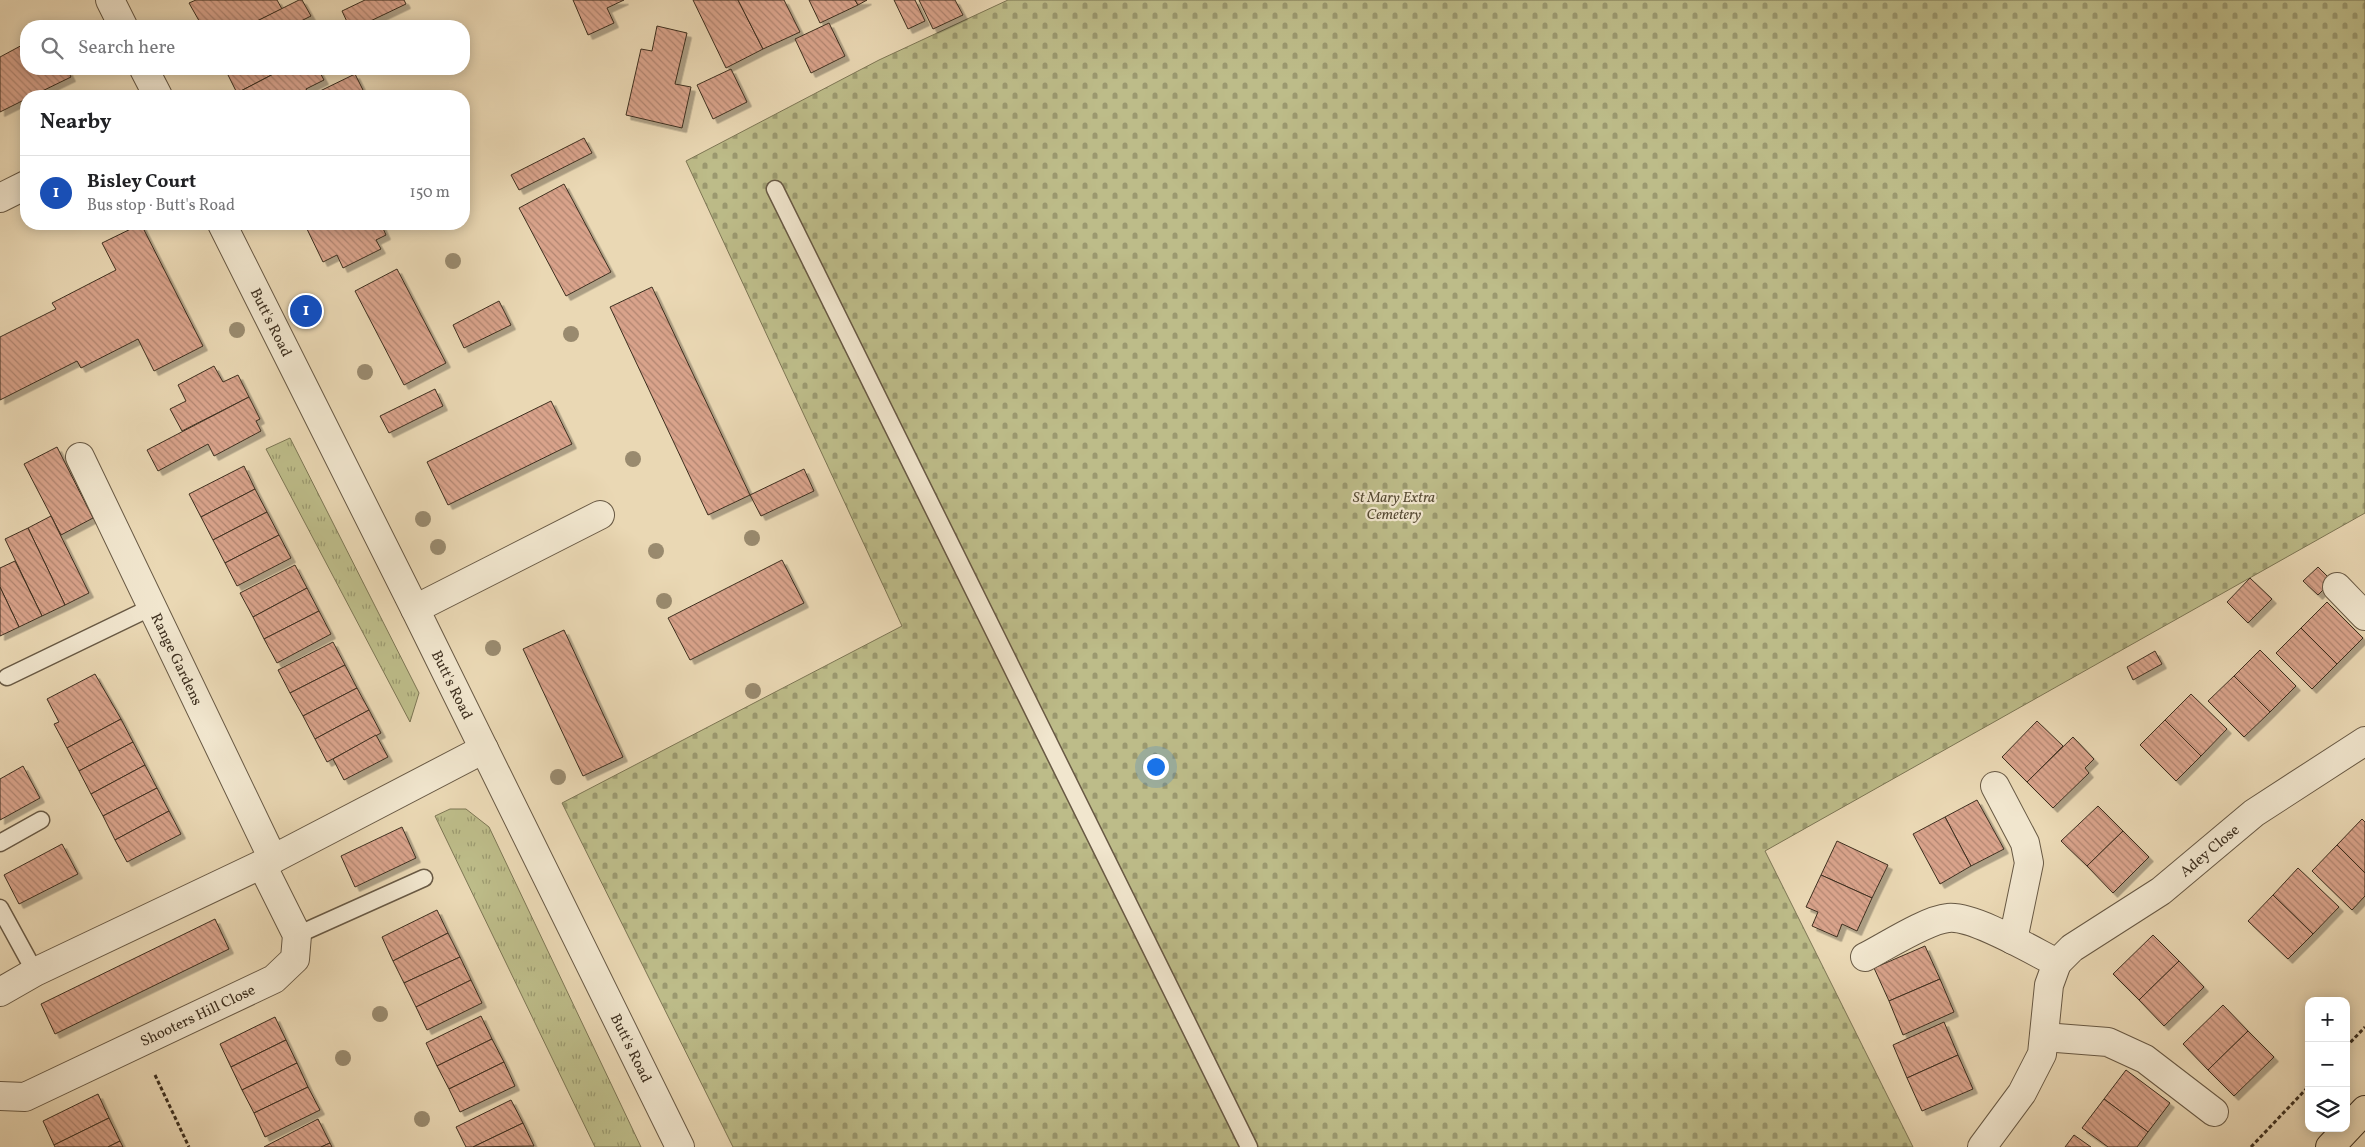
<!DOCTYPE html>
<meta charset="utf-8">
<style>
body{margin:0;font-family:Vollkorn,serif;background:#f2f2f2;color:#202124}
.controls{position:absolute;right:15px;bottom:15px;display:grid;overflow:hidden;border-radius:10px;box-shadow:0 2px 12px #0003}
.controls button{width:45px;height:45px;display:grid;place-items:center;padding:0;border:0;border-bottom:1px solid #e0e0e0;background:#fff;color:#202124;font:25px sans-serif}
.you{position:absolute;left:1155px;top:766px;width:18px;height:18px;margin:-12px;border:4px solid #fff;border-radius:50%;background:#1a73e8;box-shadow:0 0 0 8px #1a73e833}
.badge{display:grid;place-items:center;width:32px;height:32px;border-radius:50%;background:#8f2418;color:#fff;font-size:16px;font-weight:700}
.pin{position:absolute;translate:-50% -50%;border:2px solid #fff;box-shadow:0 1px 5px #0006}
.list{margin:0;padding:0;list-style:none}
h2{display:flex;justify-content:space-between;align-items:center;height:65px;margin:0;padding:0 20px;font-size:21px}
h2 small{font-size:16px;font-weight:400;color:#757577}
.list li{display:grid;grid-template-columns:32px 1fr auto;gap:15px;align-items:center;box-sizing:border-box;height:75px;padding:0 20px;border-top:1px solid #e0e0e0}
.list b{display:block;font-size:19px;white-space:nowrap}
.list p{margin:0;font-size:16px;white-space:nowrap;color:#757577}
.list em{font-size:16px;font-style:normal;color:#757577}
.icon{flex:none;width:28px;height:28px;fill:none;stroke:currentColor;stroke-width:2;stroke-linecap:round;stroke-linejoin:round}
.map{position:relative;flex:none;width:2365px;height:1147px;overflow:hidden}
.search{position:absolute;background:#fff;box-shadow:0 2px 12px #0003;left:20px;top:20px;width:450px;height:55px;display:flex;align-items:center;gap:12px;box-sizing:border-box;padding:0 18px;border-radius:20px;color:#757577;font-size:19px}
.panel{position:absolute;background:#fff;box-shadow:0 2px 12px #0003;left:20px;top:90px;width:450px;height:140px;border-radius:20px}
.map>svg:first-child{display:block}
.grass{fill:url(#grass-tufts);stroke:#7d7654}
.cemetery{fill:url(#cemetery-stones);stroke:#7d7654}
.building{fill:url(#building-back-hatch);stroke:#3d2f1f;filter:url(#shadow)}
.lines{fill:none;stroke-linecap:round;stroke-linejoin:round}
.service-casing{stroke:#685944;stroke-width:19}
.minor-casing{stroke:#685944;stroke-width:30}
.primary-casing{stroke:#3d2f1f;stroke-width:30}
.path{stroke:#3d2f1f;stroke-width:3;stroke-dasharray:4 2.5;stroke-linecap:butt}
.service{stroke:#f1e6ce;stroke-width:16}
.minor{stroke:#f1e6ce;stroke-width:28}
.primary{stroke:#ead8b4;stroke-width:28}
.tree{fill:#998a6e}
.labels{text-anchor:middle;stroke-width:4.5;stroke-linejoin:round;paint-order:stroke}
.street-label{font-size:15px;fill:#3d2f1f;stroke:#f1e6ce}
.park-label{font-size:15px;font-style:italic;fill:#574b34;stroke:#f1e6ce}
</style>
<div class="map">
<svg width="2365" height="1147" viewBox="0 0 2365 1147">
<defs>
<pattern id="grass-tufts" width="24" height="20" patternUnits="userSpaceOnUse" patternTransform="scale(1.25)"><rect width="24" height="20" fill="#bdbc89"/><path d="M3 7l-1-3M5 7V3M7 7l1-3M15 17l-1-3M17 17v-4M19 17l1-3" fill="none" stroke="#9b996f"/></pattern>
<pattern id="cemetery-stones" width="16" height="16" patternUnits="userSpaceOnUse" patternTransform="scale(1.25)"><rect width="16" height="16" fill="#bdbc89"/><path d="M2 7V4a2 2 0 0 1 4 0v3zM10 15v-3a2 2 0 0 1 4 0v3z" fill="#9b996f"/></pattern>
<pattern id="building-back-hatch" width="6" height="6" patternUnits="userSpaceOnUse" patternTransform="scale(1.25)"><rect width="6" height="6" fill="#d9a38b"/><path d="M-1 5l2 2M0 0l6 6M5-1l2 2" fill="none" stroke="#b18571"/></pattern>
<filter id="shadow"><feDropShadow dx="4.5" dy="4.5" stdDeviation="0" flood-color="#0004"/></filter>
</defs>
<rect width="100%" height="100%" fill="#ead8b4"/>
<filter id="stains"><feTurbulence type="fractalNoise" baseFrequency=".004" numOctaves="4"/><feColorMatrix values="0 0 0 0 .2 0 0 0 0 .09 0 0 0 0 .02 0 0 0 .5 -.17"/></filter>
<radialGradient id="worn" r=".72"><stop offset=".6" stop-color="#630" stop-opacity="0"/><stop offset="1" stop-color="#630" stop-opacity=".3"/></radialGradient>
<g class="grass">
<polygon points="290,438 419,693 410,722 266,449"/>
<polygon points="450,809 466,809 489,827 641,1147 595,1147 435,816"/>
</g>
<polygon class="cemetery" points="1008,0 2365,0 2365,513 1765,851 1913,1147 733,1147 562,803 902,626 686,161 879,60"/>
<g class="building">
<polygon points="196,0 277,0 282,9 247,26 227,25 202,26 189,3"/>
<polygon points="299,0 302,0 311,16 291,26 247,26"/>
<polygon points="365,0 404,0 406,4 360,26 349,26 342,11"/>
<polygon points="573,0 624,0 607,8 614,23 588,35"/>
<polygon points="693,0 738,0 763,49 726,68"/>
<polygon points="738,0 784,0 800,32 763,49"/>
<polygon points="809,0 855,0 858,5 820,23"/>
<polygon points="855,0 867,0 858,5"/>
<polygon points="894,0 915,0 925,21 908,29"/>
<polygon points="919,0 955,0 963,15 933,29"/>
<polygon points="829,23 845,56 811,73 795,39"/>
<polygon points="657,26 687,33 675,84 691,87 682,128 626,115 641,49 652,51"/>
<polygon points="26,43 26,69 67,69 71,77 32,96 26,96 26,99 0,112 0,57"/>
<polygon points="225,69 283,69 237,93"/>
<polygon points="283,69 318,69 324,80 306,89 310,96 239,96 237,93"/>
<polygon points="731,69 747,102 713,119 697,85"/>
<polygon points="355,74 364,92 355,96 322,96 320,91"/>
<polygon points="584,138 592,153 519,190 511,175"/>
<polygon points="564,184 611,272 566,296 519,208"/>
<polygon points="141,224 203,346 154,371 138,339 81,368 77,361 0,400 0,337 56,309 52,303 116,270 102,243"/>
<polygon points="305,224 318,224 307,229"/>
<polygon points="318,224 381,224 386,235 376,240 381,249 343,268 337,255 323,262 307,229"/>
<polygon points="397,269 446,363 404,385 355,291"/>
<polygon points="652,287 750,495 708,515 610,307"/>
<polygon points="499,301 511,325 464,348 453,325"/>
<polygon points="214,366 223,382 238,375 249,397 182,431 170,409 186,401 178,385"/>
<polygon points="435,389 443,406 389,433 380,416"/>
<polygon points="249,397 260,419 256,421 261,431 214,456 208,444 158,471 147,450"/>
<polygon points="551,401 572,444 448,505 427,462"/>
<polygon points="57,447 93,518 61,535 24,464"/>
<polygon points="244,466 255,489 201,517 189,494"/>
<polygon points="804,469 814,491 761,516 750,495"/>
<polygon points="255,489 267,512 213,540 201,517"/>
<polygon points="267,512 279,535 225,563 213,540"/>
<polygon points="51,516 89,593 65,605 28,528"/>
<polygon points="28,528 65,605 42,616 5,539"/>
<polygon points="279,535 291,558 237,586 225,563"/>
<polygon points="782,560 804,603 690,660 668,618"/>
<polygon points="15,561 42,616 19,627 0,587 0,568"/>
<polygon points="295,565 307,588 253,617 240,593"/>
<polygon points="2318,567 2332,581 2318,595 2303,581"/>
<polygon points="2250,578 2272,599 2248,623 2227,602"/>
<polygon points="0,587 19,627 0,636"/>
<polygon points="307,588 319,611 264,639 253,617"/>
<polygon points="2327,602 2363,638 2337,664 2301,628"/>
<polygon points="319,611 331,634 277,663 264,639"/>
<polygon points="2301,628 2337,664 2312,689 2276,653"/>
<polygon points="564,630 623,757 583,776 523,649"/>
<polygon points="333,642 345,665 290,693 278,670"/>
<polygon points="2260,650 2296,686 2270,712 2234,676"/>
<polygon points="2155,651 2162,664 2133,680 2127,667"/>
<polygon points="345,665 357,688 303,716 290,693"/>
<polygon points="95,674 121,719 67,748 54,724 59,722 47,699"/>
<polygon points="2234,676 2270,712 2244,737 2208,701"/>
<polygon points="357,688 369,710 315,739 303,716"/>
<polygon points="2191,694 2227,729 2201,756 2165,720"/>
<polygon points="369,710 381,733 327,762 315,739"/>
<polygon points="121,719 133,742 79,771 67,748"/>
<polygon points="2165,720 2201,756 2176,781 2140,745"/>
<polygon points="2037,721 2063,746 2027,782 2002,757"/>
<polygon points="376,735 388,757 344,780 333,759"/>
<polygon points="2073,737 2094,759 2085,768 2089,773 2053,808 2027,782"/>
<polygon points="133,742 145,765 91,794 79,771"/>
<polygon points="145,765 157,788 103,816 91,794"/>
<polygon points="23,766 40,798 0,820 0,779"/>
<polygon points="157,788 169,811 115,840 103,816"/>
<polygon points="1977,800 2004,849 1971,866 1945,817"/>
<polygon points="2098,806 2123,831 2087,866 2061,841"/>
<polygon points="169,811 181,834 127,862 115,840"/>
<polygon points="1945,817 1971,866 1940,884 1913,834"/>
<polygon points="2362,819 2365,822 2365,873 2337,845"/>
<polygon points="402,827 416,858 355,887 341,856"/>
<polygon points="2123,831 2149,857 2113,893 2087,866"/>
<polygon points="1837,841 1888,865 1872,898 1821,875"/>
<polygon points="62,844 78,874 19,904 4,875"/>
<polygon points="2337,845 2365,873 2365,896 2352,910 2312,871"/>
<polygon points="2298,868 2339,907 2313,934 2273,895"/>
<polygon points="1821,875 1872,898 1857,931 1842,924 1837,937 1812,926 1818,912 1806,907"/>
<polygon points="2273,895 2313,934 2288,959 2248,921"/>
<polygon points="437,910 448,933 393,961 382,937"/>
<polygon points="215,919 229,949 55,1034 41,1004"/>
<polygon points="448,933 460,957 404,983 393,961"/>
<polygon points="2153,935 2179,961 2139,1000 2113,974"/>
<polygon points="1925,946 1940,979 1889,1001 1874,968"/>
<polygon points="460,957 471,980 416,1007 404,983"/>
<polygon points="2179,961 2204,987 2164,1026 2139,1000"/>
<polygon points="1940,979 1954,1012 1903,1035 1889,1001"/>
<polygon points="471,980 482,1003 427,1030 416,1007"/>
<polygon points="2223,1005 2248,1031 2208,1070 2183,1044"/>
<polygon points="481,1016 492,1039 437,1066 426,1043"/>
<polygon points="275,1017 286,1040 231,1067 220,1044"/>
<polygon points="1944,1022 1958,1055 1907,1078 1893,1045"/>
<polygon points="2248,1031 2274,1057 2234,1096 2208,1070"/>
<polygon points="492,1039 504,1062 449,1089 437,1066"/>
<polygon points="286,1040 297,1063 242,1090 231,1067"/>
<polygon points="1958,1055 1973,1089 1922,1111 1907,1078"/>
<polygon points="504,1062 515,1086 460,1112 449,1089"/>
<polygon points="297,1063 308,1087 254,1113 242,1090"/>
<polygon points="2126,1070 2170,1103 2148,1132 2104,1099"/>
<polygon points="308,1087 320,1110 265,1137 254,1113"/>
<polygon points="98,1094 109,1118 54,1145 43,1121"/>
<polygon points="2104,1099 2148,1132 2137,1147 2108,1147 2082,1128"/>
<polygon points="511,1100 523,1123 473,1147 466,1147 456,1127"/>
<polygon points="109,1118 120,1141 108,1147 55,1147 54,1145"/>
<polygon points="318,1119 330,1143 321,1147 264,1147"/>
<polygon points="523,1123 534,1146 473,1147"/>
<polygon points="2074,1135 2091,1147 2065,1147"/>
<polygon points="120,1141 123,1147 108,1147"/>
<polygon points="330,1143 332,1147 321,1147"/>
</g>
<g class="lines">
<defs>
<g id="service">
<polyline points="775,189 1249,1147"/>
<polyline points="7,677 152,607"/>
<polyline points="0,843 41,820"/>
<polyline points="0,908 35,972"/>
<polyline points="297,935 424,878"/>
</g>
<g id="minor">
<polyline points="110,0 123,26"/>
<polyline points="144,69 158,96"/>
<polyline points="0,198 26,185"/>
<path id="s1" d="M 222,224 L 415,609 L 680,1147"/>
<path id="s2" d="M 80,457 L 273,859"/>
<polyline points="2337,587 2365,616"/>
<polyline points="415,609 600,515"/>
<polyline points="1995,786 2025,843 2029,863 2013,940"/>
<path d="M 1865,957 C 1885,947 1926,920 1948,918 C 1973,915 2033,951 2057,963 L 2049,985 L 2042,1054 L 2022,1093 L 1982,1147"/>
<path id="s3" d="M 2057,963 L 2072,948 L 2161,891 L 2254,813 L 2365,741"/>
<polyline points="0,992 35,972 273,859 484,749"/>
<polyline points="2044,1037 2108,1042 2145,1059 2214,1112"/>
<path id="s4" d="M 0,1096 L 25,1097 L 274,979 L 295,959 L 297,935 L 262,865"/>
</g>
<polyline id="primary" points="2330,1147 2365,1110"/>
</defs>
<use href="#service" class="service-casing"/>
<use href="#minor" class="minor-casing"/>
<use href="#primary" class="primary-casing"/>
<g class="path">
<polyline points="2346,1047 2365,1027"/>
<polyline points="155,1075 189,1147"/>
<polyline points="2251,1147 2309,1086"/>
</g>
<use href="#service" class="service"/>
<use href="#minor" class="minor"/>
<use href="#primary" class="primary"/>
</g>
<g class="tree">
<circle cx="453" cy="261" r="8"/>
<circle cx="237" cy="330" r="8"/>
<circle cx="571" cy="334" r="8"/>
<circle cx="365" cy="372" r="8"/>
<circle cx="633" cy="459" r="8"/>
<circle cx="423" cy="519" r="8"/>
<circle cx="752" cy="538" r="8"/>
<circle cx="438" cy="547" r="8"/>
<circle cx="656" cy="551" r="8"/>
<circle cx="664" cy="601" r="8"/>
<circle cx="493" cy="648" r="8"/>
<circle cx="753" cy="691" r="8"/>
<circle cx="558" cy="777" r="8"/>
<circle cx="380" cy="1014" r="8"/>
<circle cx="343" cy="1058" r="8"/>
<circle cx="422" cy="1119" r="8"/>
</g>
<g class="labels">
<g class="street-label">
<text dy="5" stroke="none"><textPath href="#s1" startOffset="110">Butt's Road</textPath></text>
<text dy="5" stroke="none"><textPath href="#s2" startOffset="224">Range Gardens</textPath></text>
<text dy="5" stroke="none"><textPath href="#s1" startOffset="515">Butt's Road</textPath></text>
<text dy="5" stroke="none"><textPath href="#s3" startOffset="190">Adey Close</textPath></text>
<text dy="5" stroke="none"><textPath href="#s4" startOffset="216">Shooters Hill Close</textPath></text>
<text dy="5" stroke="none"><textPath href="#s1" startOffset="920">Butt's Road</textPath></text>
</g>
<g class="park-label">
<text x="1394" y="502">St Mary Extra<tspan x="1394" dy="17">Cemetery</tspan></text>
</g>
</g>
<rect width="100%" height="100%" filter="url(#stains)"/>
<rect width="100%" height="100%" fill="url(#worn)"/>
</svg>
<div class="controls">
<button>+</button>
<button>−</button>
<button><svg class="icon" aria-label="layers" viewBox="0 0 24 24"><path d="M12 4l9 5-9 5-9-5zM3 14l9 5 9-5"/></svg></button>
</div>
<div class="you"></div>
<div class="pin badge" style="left:306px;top:311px;background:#1a4fb4">1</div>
<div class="search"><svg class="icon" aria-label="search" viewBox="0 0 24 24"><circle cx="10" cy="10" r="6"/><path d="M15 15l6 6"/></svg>Search here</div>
<section class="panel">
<h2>Nearby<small></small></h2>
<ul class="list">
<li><span class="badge" style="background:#1a4fb4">1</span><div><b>Bisley Court</b><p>Bus stop · Butt's Road</p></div><em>150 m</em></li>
</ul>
</section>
</div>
